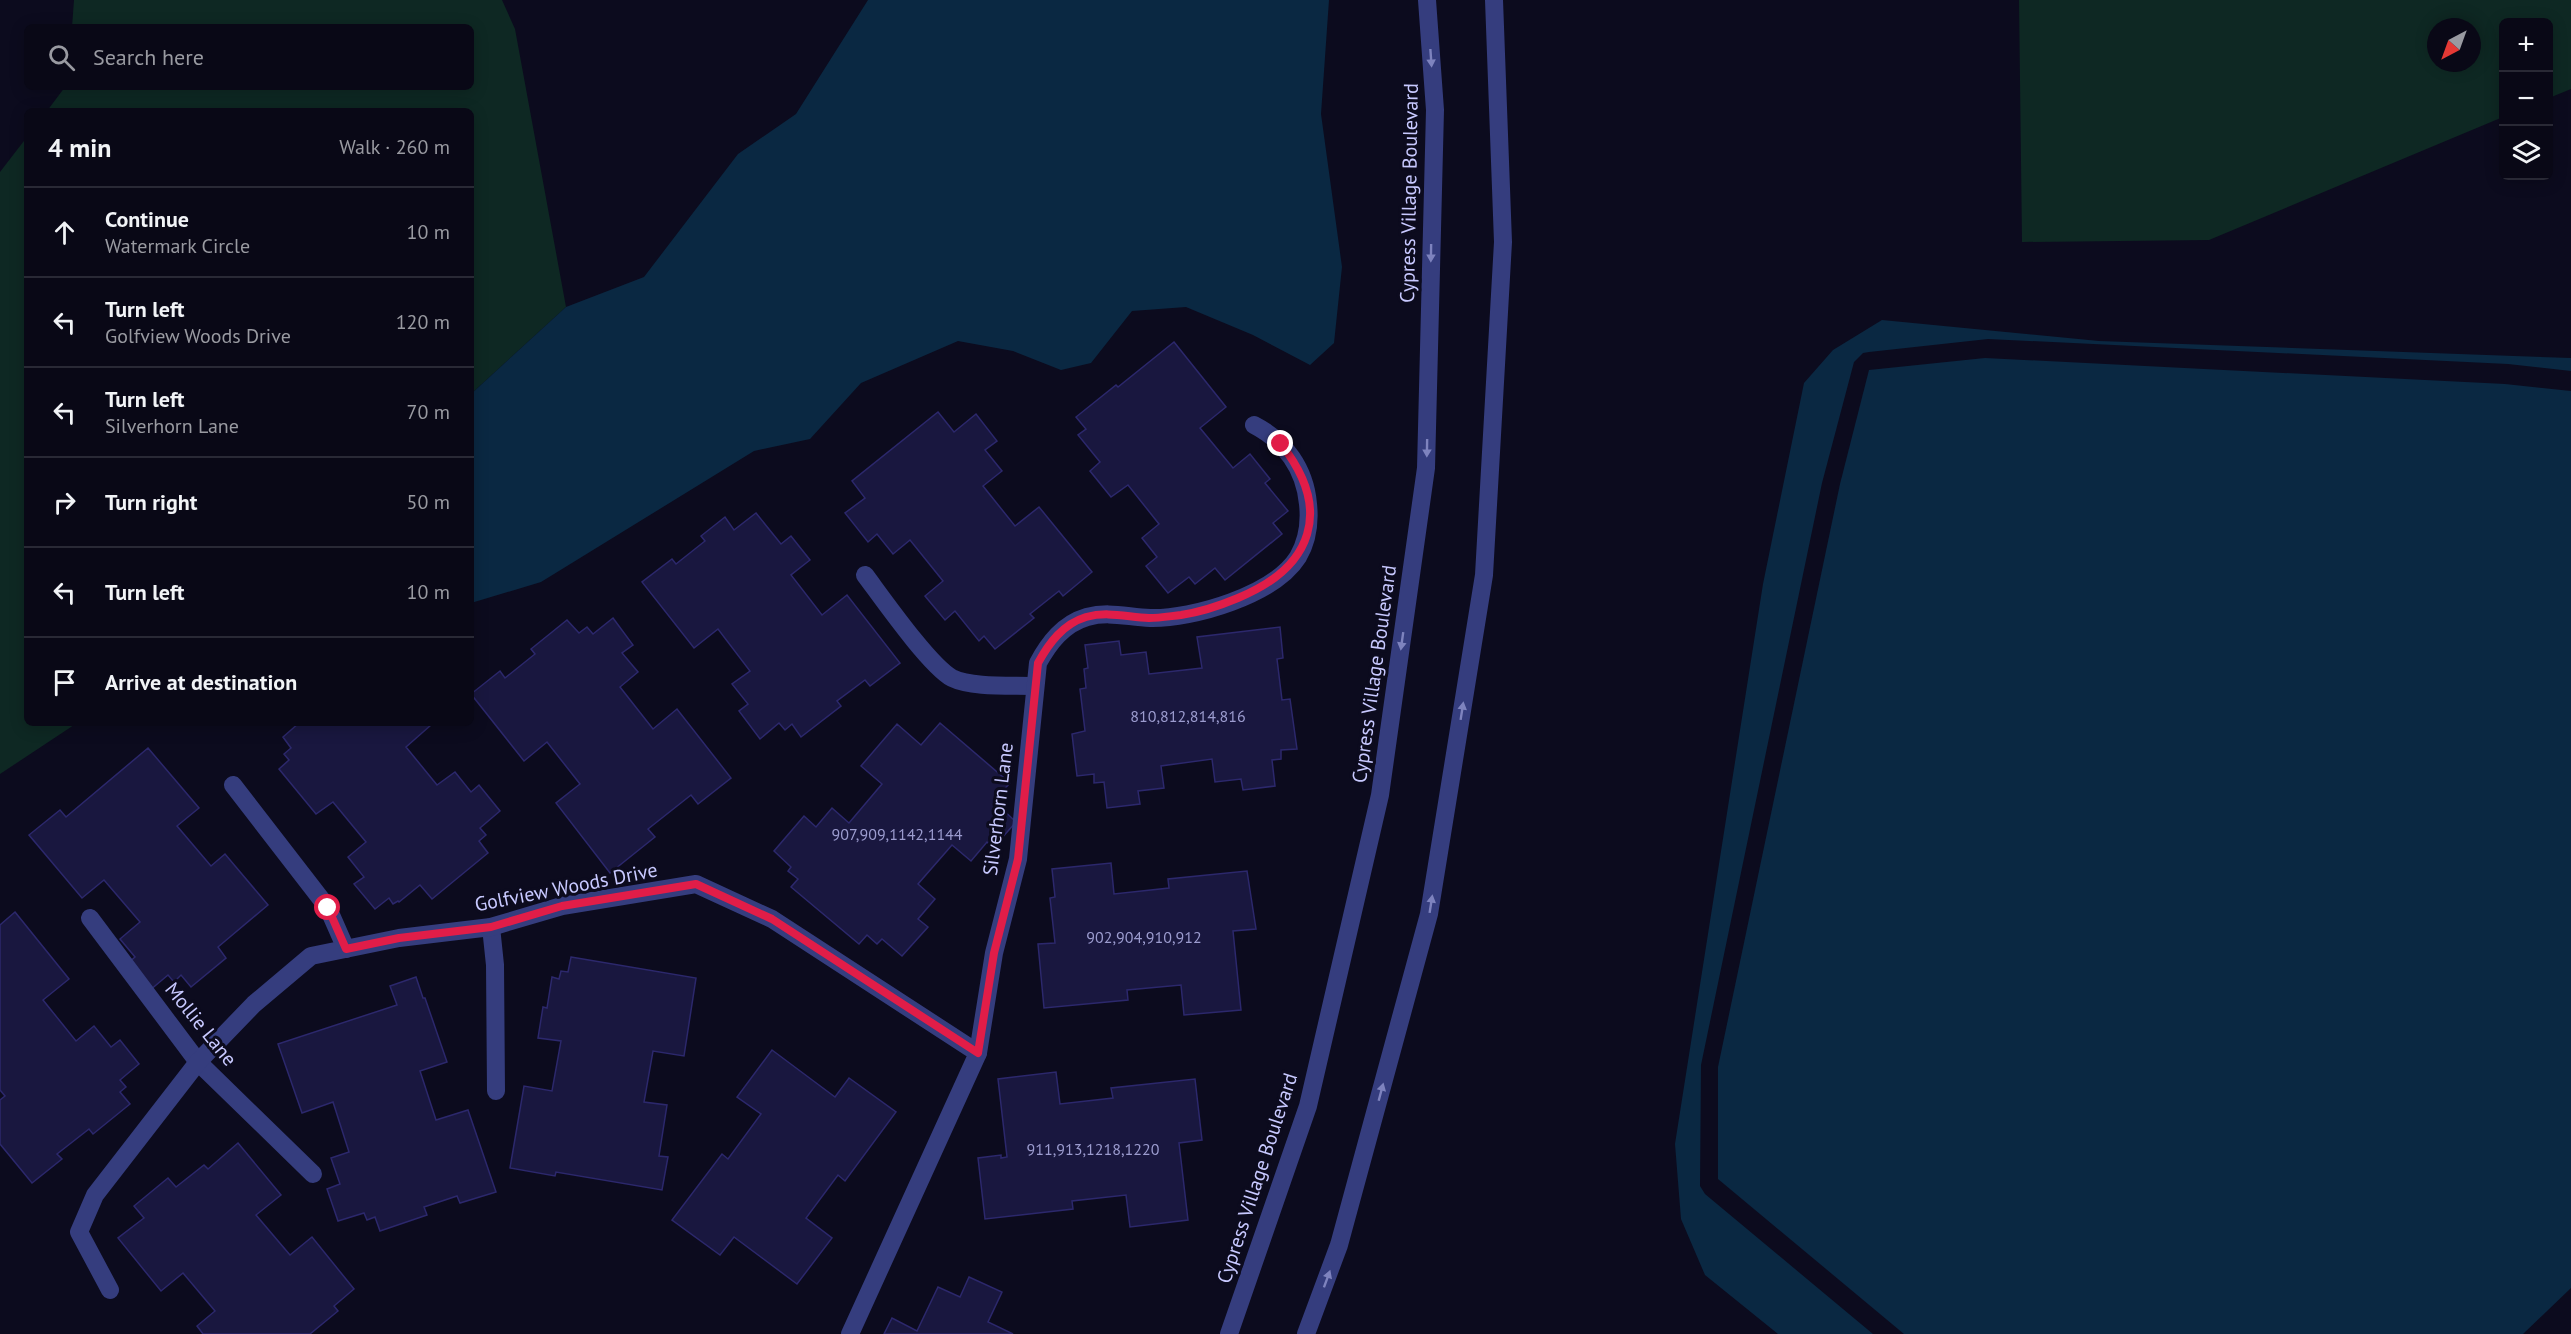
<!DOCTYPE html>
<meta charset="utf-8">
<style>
body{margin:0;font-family:"PT Sans",sans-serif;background:#12111f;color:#f1f3f6}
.controls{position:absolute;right:18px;top:18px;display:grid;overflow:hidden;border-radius:9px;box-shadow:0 3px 15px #0003}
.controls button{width:54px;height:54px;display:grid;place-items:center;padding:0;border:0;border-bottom:2px solid #292935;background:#090816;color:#f1f3f6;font:30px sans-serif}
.compass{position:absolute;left:2427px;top:18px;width:54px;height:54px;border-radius:50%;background:#090816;box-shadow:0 3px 15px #0003;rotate:221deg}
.stop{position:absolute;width:18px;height:18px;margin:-14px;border:4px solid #e11d48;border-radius:50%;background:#fff}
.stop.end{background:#e11d48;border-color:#fff;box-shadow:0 2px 6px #0008}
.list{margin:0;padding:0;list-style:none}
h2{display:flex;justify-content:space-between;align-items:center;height:78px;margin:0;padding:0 24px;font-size:26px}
h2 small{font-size:20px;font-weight:400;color:#999aa1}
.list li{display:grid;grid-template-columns:39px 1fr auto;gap:18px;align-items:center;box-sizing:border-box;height:90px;padding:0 24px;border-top:2px solid #292935}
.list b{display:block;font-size:22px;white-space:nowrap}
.list p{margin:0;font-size:20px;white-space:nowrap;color:#999aa1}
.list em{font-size:20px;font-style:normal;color:#999aa1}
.icon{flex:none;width:33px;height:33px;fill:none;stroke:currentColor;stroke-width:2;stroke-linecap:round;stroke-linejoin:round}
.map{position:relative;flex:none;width:2571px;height:1334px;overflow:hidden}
.search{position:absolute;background:#090816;box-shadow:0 3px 15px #0003;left:24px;top:24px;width:450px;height:66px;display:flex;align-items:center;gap:15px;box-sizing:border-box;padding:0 21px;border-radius:9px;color:#999aa1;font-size:22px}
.panel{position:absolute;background:#090816;box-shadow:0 3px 15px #0003;left:24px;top:108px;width:450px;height:618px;border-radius:9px}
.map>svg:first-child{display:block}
.green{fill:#0e2823;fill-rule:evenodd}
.water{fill:#0a2842}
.building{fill:#19173f;stroke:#2c286c;stroke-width:1.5}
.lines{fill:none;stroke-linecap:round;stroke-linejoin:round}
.minor{stroke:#353d7e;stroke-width:18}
.oneway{fill:#7e83be}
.route{stroke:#e11d48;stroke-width:8}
.labels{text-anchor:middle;stroke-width:6;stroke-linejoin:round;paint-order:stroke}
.number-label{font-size:16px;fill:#9c9ccf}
.street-label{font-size:20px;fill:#c8c9ff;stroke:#0c0b1e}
</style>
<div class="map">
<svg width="2571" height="1334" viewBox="0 0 2571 1334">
<rect width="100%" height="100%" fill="#0c0b1e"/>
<g class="green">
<polygon points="74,0 502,0 515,29 566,307 471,394 471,111 47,111 65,87 471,87 471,27 72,27"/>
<path d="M 2019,0 L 2571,0 L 2571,89 L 2549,98 L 2548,22 L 2504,22 L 2503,117 L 2209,240 L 2022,242 ZM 2436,27 L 2472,27 L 2472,63 L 2436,63 Z"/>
<polygon points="27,137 27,723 77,723 0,774 0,172"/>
</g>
<g class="water">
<polygon points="868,0 1329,0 1321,114 1342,267 1334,343 1310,365 1253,335 1186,307 1132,311 1091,363 1061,370 1013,351 958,341 861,383 810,439 754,451 541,582 471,603 471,394 566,307 644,277 738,154 796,114"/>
<polygon points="1882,320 2099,341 2571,358 2571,371 2508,364 1988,339 1869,352 1863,353 1854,362 1822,483 1701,1065 1700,1186 1705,1194 1873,1334 1778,1334 1705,1275 1681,1219 1675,1144 1763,584 1804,383 1833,350"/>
<polygon points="1985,358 2505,384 2571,391 2571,1288 2523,1334 1904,1334 1718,1179 1718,1067 1840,484 1869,370"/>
</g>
<g class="building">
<polygon points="1174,342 1226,407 1200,428 1233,468 1250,454 1270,479 1265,483 1288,511 1273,523 1282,534 1225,580 1215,568 1195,584 1189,577 1168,593 1146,566 1157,557 1142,538 1159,524 1128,485 1111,497 1090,471 1100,462 1078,435 1086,429 1076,417 1116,385 1118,387"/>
<polygon points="938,412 954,432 976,414 997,441 985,450 1002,471 983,486 1015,526 1039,507 1092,572 1063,596 1059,591 1030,614 1034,618 995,649 984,636 979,641 955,611 945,620 925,596 943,581 910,540 893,554 877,534 868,542 845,513 865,498 852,481"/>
<polygon points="756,513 781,544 791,536 810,560 791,575 822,615 847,595 900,663 870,686 865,680 837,701 841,706 801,737 792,724 785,730 779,723 760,739 739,711 748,704 732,684 750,671 718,629 694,648 642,582 672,559 676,564 705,541 701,536 725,517 734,530"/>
<polygon points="613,618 633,645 622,653 638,672 620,687 653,729 677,709 731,778 698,804 691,795 648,829 655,837 610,873 556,803 580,784 547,742 524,761 471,694 500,671 505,678 535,654 531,649 567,620 579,633 587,627 593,634"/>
<polygon points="1280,627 1283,658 1277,659 1282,700 1290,699 1297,749 1281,750 1281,759 1272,760 1275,786 1243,790 1241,779 1215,782 1212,759 1161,766 1164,788 1138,791 1140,804 1107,808 1104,782 1094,783 1094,774 1077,776 1072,734 1085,731 1080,689 1086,688 1084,669 1088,668 1085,645 1119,641 1121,655 1146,652 1149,674 1202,668 1197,637"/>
<polygon points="299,723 429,723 431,725 406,747 437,785 455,772 471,792 479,785 500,811 480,828 486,835 479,841 488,853 432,899 420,885 399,902 398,901 393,904 389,898 375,909 354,884 364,877 348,857 366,842 333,802 316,814 279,769 289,760 284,754 291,748 283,737"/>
<polygon points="940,723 1010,783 998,796 1005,801 1000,807 1016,822 993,848 987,842 971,861 952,845 918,884 935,899 918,919 928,927 902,956 882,939 877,944 867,935 859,944 791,887 798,879 788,871 791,867 774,851 804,816 816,827 832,808 849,823 882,784 861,766 897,724 921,745"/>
<polygon points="148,748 199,808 177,826 211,866 225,854 268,905 218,947 226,958 191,987 181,975 174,982 168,975 149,991 127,964 135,957 120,939 140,922 104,880 82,898 29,835 60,810 66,817"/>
<polygon points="1111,863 1114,894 1169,888 1168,879 1247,871 1256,929 1233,931 1241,1010 1184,1015 1181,985 1127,990 1128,1000 1044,1008 1038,944 1055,943 1050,898 1055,897 1052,869"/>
<polygon points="15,912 69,979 43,1000 76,1041 94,1026 111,1047 120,1040 139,1064 120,1080 126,1087 120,1092 130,1104 93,1134 89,1129 57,1154 62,1159 32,1183 0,1144 0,1100 5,1096 0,1090 0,925"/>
<polygon points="571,957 696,978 684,1056 653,1051 644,1102 667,1105 659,1156 668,1157 662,1190 556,1172 555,1176 510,1168 524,1086 552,1091 561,1041 538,1038 543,1007 547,1008 552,977 559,979 561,971 568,972"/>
<polygon points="416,977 423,998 425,998 447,1062 420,1071 436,1120 468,1110 496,1192 460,1203 457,1196 424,1207 427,1215 380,1231 375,1217 367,1220 364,1213 338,1221 327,1189 340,1184 331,1158 349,1152 333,1102 302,1113 278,1044 397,1005 390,986"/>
<polygon points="772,1050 835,1097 849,1078 896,1112 845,1181 838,1175 806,1218 832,1238 797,1284 734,1237 720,1255 672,1220 722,1154 728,1159 761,1114 737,1097"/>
<polygon points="1056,1072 1060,1104 1113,1098 1111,1088 1195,1079 1202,1140 1179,1143 1188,1220 1130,1227 1126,1195 1072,1201 1073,1209 985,1219 978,1158 1001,1155 1001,1158 1007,1157 998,1079"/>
<polygon points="238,1143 281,1195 256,1215 290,1255 312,1237 354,1289 334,1306 338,1311 310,1334 203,1334 197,1326 215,1311 183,1273 161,1291 118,1238 144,1218 134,1206 168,1178 176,1187 204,1165 208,1169"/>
<polygon points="969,1277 1002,1292 988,1322 1013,1334 884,1334 892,1318 917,1331 938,1287 960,1297"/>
</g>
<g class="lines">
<g class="minor">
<path d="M 865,575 C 883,599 929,665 952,678 C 972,688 1013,685 1035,686"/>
<polyline points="233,785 328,908 346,949"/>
<polyline points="90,918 198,1062 313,1174"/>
<polyline points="491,927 495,965 496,1091"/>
<path d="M 978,1053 L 994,953 L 1018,859 L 1038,663 C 1049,643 1063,624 1087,617 C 1109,611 1127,617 1150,618 C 1193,619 1274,595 1298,557 C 1308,540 1310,523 1308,504 C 1305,469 1285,441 1254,425"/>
<polyline points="110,1290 79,1232 95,1195 198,1062 254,1004 311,956 399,938 491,927 562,906 696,884 772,919 978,1053 850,1334"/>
<polyline points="1229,1334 1308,1106 1380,795 1426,468 1435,110 1427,0"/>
<polyline points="1306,1334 1339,1245 1429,914 1484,575 1503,242 1494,0"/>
</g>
</g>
<defs><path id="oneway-solid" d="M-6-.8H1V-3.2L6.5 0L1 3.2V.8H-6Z" transform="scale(1.5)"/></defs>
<g class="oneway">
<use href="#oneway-solid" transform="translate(1431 58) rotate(86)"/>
<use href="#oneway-solid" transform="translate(1431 253) rotate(91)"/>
<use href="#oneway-solid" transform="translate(1427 448) rotate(91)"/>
<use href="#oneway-solid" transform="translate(1402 641) rotate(98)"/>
<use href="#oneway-solid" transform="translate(1462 711) rotate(-81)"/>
<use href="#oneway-solid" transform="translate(1431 904) rotate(-81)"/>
<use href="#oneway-solid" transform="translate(1381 1092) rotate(-75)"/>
<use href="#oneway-solid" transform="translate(1327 1279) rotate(-70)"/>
</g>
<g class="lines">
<path class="route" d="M 328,908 L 346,949 L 399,938 L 491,927 L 562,906 L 696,884 L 772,919 L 978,1053 L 994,953 L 1018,859 L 1038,663 C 1049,643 1063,624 1086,617 C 1108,611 1127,617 1149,618 C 1160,618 1171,616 1181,615 C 1201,612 1219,606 1238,598 C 1313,567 1333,510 1281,444"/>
</g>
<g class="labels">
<g class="number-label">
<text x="1188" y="722">810,812,814,816</text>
<text x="897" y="840">907,909,1142,1144</text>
<text x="1144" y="943">902,904,910,912</text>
<text x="1093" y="1155">911,913,1218,1220</text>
</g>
<g class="street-label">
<text transform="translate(1409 193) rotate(-89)" y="7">Cypress Village Boulevard</text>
<text transform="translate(1374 674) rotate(-82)" y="7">Cypress Village Boulevard</text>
<text transform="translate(998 809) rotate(-83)" y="7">Silverhorn Lane</text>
<text transform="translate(566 887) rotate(-11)" y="7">Golfview Woods Drive</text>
<text transform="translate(201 1024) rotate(51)" y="7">Mollie Lane</text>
<text transform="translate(1257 1178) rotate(-72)" y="7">Cypress Village Boulevard</text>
</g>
</g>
</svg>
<div class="controls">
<button>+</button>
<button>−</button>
<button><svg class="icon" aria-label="layers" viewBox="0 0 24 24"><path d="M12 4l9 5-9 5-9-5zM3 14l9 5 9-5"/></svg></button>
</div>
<svg class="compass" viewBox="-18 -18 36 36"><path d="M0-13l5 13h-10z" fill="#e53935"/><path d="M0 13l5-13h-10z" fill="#999aa1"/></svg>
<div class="stop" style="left:328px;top:908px"></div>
<div class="stop end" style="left:1281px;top:444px"></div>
<div class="search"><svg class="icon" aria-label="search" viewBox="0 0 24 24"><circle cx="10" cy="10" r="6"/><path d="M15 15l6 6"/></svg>Search here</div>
<section class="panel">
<h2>4 min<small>Walk · 260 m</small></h2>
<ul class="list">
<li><svg class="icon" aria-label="ahead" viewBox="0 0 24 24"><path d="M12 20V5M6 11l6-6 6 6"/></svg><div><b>Continue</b><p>Watermark Circle</p></div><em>10 m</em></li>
<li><svg class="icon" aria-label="left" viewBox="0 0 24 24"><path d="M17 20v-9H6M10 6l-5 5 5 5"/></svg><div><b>Turn left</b><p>Golfview Woods Drive</p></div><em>120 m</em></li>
<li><svg class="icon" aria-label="left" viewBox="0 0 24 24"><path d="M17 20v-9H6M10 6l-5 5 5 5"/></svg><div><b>Turn left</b><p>Silverhorn Lane</p></div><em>70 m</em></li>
<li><svg class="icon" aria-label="right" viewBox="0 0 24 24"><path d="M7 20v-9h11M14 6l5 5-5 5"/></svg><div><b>Turn right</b></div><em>50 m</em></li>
<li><svg class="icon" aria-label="left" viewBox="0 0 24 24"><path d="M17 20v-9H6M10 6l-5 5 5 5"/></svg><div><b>Turn left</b></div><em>10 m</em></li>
<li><svg class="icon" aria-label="arrive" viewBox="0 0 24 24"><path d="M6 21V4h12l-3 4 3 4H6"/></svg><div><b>Arrive at destination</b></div></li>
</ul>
</section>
</div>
